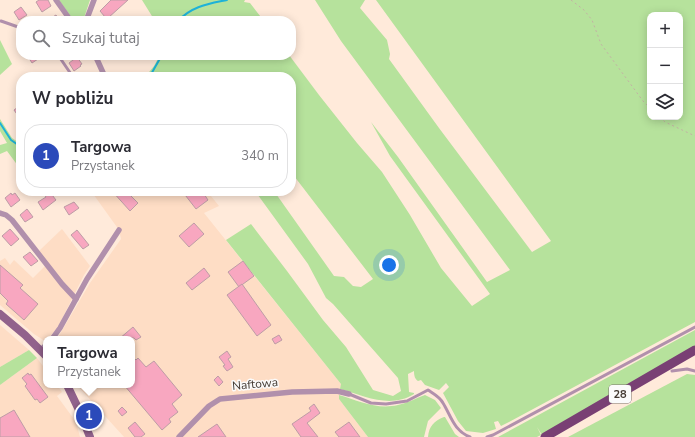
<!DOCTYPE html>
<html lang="pl">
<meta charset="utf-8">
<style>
body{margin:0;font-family:"Nunito Sans",sans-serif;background:#f2f2f3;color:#2b2b33}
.controls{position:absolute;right:12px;top:12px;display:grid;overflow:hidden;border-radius:8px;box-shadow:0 2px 10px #0003}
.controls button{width:36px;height:36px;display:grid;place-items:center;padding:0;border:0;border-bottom:1px solid #e1e1e2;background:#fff;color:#2b2b33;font:20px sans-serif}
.you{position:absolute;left:389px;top:265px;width:14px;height:14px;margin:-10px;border:3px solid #fff;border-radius:50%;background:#1a73e8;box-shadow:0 0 0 6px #1a73e833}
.badge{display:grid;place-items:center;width:26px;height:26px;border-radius:50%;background:#2b4aba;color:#fff;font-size:13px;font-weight:700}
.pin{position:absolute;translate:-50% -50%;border:2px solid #fff;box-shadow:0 1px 4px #0006}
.popup{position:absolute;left:43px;top:336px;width:92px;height:52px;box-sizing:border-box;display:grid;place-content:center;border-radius:8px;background:#fff;filter:drop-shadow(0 1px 3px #0005);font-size:13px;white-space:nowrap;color:#7c7c81}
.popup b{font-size:15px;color:#2b2b33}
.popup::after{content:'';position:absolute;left:50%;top:100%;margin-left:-8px;border:8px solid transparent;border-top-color:#fff}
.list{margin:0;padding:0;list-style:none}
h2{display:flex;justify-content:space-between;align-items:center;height:52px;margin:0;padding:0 16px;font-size:17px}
h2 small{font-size:13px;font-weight:400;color:#7c7c81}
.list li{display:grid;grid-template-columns:26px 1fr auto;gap:12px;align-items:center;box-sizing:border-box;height:64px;margin:0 8px 8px;padding:0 8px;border:1px solid #e1e1e2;border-radius:16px}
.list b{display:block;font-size:15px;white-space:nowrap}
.list p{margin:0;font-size:13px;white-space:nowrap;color:#7c7c81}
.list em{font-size:13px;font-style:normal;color:#7c7c81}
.icon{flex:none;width:22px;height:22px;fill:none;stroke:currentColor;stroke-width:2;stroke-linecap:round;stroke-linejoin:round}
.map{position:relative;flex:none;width:695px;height:437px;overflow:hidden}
.search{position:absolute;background:#fff;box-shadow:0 2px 10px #0003;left:16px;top:16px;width:280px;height:44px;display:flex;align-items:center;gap:10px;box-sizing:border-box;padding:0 14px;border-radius:16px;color:#7c7c81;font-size:15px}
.panel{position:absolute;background:#fff;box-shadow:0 2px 10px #0003;left:16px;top:72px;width:280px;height:124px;border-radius:16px}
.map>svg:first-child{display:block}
.built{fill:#feddc5}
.green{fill:#b6e29c;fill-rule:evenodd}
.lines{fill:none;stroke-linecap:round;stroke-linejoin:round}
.stream{stroke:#1eb2d8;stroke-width:2}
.building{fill:#f8a7c0;stroke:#bd9da6}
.path{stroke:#c3b1a4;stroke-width:1;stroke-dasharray:2 3;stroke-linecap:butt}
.lane{stroke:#b190ac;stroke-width:3}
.street{stroke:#b190ac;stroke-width:5.5}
.secondary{stroke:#91628c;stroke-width:8}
.primary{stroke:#794074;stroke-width:9}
.labels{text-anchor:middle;stroke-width:3;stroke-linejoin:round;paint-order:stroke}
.shield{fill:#fbfbfb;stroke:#7b746e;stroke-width:1}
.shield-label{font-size:11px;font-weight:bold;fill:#443a32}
.street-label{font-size:12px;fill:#443a32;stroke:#fbfbfb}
</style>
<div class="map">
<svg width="695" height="437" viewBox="0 0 695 437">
<rect width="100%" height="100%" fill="#ffeada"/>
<g class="built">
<polygon points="91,191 207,191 219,206 204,213 341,384 339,399 368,437 124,437 77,385 132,385 132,339 57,339 90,283 121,239 119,230"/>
<polygon points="62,229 90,266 84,275 57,329 45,341 34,334 0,305 0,261 5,258 10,265 14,260 33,278 48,263 39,251"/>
<polygon points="0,325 29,350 0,367"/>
<polygon points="37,358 46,370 46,385 57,385 62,392 57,396 76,422 80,437 0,437 0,385"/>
</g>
<g class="green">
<polygon points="59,0 90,0 83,21 74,21"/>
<polygon points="142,0 245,0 244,2 250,3 264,21 155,21"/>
<path d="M 315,0 L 365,0 L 360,8 L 387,40 L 390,54 L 389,59 L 439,128 L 532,252 L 551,241 L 376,0 L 695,0 L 695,322 L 509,422 L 501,426 L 498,421 L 494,422 L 496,429 L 483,433 L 466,431 L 458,421 L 443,393 L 449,387 L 446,383 L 439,390 L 425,385 L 421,380 L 418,381 C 415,379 414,376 414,371 L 408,374 L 409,392 L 414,393 L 414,394 C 390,409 365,396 340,389 L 341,384 L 226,240 L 251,224 L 287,271 L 323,320 L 346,347 L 373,390 L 393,396 L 401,391 L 398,378 L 333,304 L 326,298 L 308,264 L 255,191 L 274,191 L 334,276 L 344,277 L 353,286 L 361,287 L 373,279 L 291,172 L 291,77 L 145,77 L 154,66 L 160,55 L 289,55 L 319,95 L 357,143 L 382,172 L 410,215 L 441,268 L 472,306 L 490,294 L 390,156 L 371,122 L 398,157 L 487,282 L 510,270 L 341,41 ZM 650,15 L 680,15 L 680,117 L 650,117 Z"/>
<polygon points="0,40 12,64 0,75"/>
<polygon points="0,119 12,138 21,144 21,170 7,151 0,154 0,145 7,143 0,131"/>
<polygon points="695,330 695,346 542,435 537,427 541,435 537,437 498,437"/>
<polygon points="29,350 37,358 0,385 0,367"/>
<polygon points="687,374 695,375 695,437 568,437"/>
<path d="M 339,395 C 359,401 377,410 398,405 C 408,403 416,398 425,395 L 435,400 L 441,408 L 428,421 L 424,437 L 368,437 L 339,399 Z"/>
<path d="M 444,417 L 445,417 L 455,434 L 459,437 L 428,437 C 429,426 434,421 444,417 Z"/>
</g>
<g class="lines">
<g class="stream">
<path d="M 178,21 C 192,6 208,4 227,0"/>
<polyline points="150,76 162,55"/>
<polyline points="0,123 11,140 21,147"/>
</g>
</g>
<g class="building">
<polygon points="39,0 48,0 51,6 42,12 36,2"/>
<polygon points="111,0 128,0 108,18 106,16 105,17 100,11"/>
<polygon points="21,7 27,15 19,20 14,12"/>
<polygon points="56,15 60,21 46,21"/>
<polygon points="27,55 35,55 38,59 32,63"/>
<polygon points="77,57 82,64 80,65 81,66 74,71 69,63"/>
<polygon points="21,105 21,120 14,110"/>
<polygon points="42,191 49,191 56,200 43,210 38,202 46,197"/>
<polygon points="112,191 134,191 130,195 138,203 130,211"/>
<polygon points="182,191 202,191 208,200 196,209"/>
<polygon points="11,193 12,195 15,193 20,200 11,207 5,198"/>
<polygon points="74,202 79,208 69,215 64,207"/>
<polygon points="27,209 33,217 25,222 20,215"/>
<polygon points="194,223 204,234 189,247 179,236"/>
<polygon points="10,229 19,239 11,246 2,236"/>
<polygon points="77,230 89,245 83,249 71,235"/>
<polygon points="30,252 38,261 31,266 23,257"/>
<polygon points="243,261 254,276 239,287 228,272"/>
<polygon points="0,265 23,285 20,288 38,304 24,320 6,304 8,301 0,293"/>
<polygon points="204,268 210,276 192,290 186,283"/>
<polygon points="242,284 271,325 257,336 227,295"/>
<polygon points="133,327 141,337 136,340 134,338 119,339"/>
<polygon points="279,335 282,340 275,344 272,339"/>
<polygon points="227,351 231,357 228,359 233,367 227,371 223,366 225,365 219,357"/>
<polygon points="132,356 136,360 138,358 146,367 154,361 182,395 172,404 178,412 169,419 171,422 162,430 124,385 132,385"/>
<polygon points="28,373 29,375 31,374 48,397 40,403 37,399 35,400 25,386 27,384 22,378"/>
<polygon points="218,376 223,382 219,386 214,380"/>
<polygon points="314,404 320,413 307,423 318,437 301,437 292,424 311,411 309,408"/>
<polygon points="122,407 127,412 122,416 118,411"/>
<polygon points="14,410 30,437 0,437 0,418"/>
<polygon points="135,422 145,434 141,437 135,437 128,428"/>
<polygon points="349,422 360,437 339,437 335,432"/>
<polygon points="217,424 226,437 198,437"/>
</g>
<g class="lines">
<g class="path">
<polyline points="571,0 584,10 592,20 601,44 643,101 650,108"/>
<polyline points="660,117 665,122 695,136"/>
</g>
<g class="lane">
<polyline points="1,21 21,28"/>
<polyline points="58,55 73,77"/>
<polyline points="672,371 687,369 695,371"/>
<path d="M 349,394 L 371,403 L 386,404 L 407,401 L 428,390 C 434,394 440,397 443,403 C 451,416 454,431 470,437"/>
<polyline points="487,437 493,435 695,327"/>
</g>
<g class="street">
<polyline points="56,0 71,21"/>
<polyline points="86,21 94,0"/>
<polyline points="95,55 105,77"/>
<polyline points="0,213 6,215 12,220 62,284 76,299"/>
<polyline points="52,339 60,328 87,279 119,230"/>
<polyline points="41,350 46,345"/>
<polyline points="179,437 209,406 220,399 292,392 337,391 349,394"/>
</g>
<g class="secondary">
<polyline points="0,314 25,335 46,356"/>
<polyline points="67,385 79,410 90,437"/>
</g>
<polyline class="primary" points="545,437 695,350"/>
</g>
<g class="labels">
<rect class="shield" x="609" y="385" width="22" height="18" rx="3"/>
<g class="shield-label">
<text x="620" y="398">28</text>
</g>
<g class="street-label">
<text transform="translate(255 384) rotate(-5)" y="4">Naftowa</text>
</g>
</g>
</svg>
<div class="controls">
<button>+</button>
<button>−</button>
<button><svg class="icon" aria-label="layers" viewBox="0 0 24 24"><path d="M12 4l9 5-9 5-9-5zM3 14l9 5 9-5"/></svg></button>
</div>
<div class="you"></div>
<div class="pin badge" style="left:89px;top:416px">1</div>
<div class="popup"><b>Targowa</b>Przystanek</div>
<div class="search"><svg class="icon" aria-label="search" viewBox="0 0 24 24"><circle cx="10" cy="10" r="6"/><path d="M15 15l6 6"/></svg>Szukaj tutaj</div>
<section class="panel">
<h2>W pobliżu<small></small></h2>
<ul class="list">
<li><span class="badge">1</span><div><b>Targowa</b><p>Przystanek</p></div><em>340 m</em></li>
</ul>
</section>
</div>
